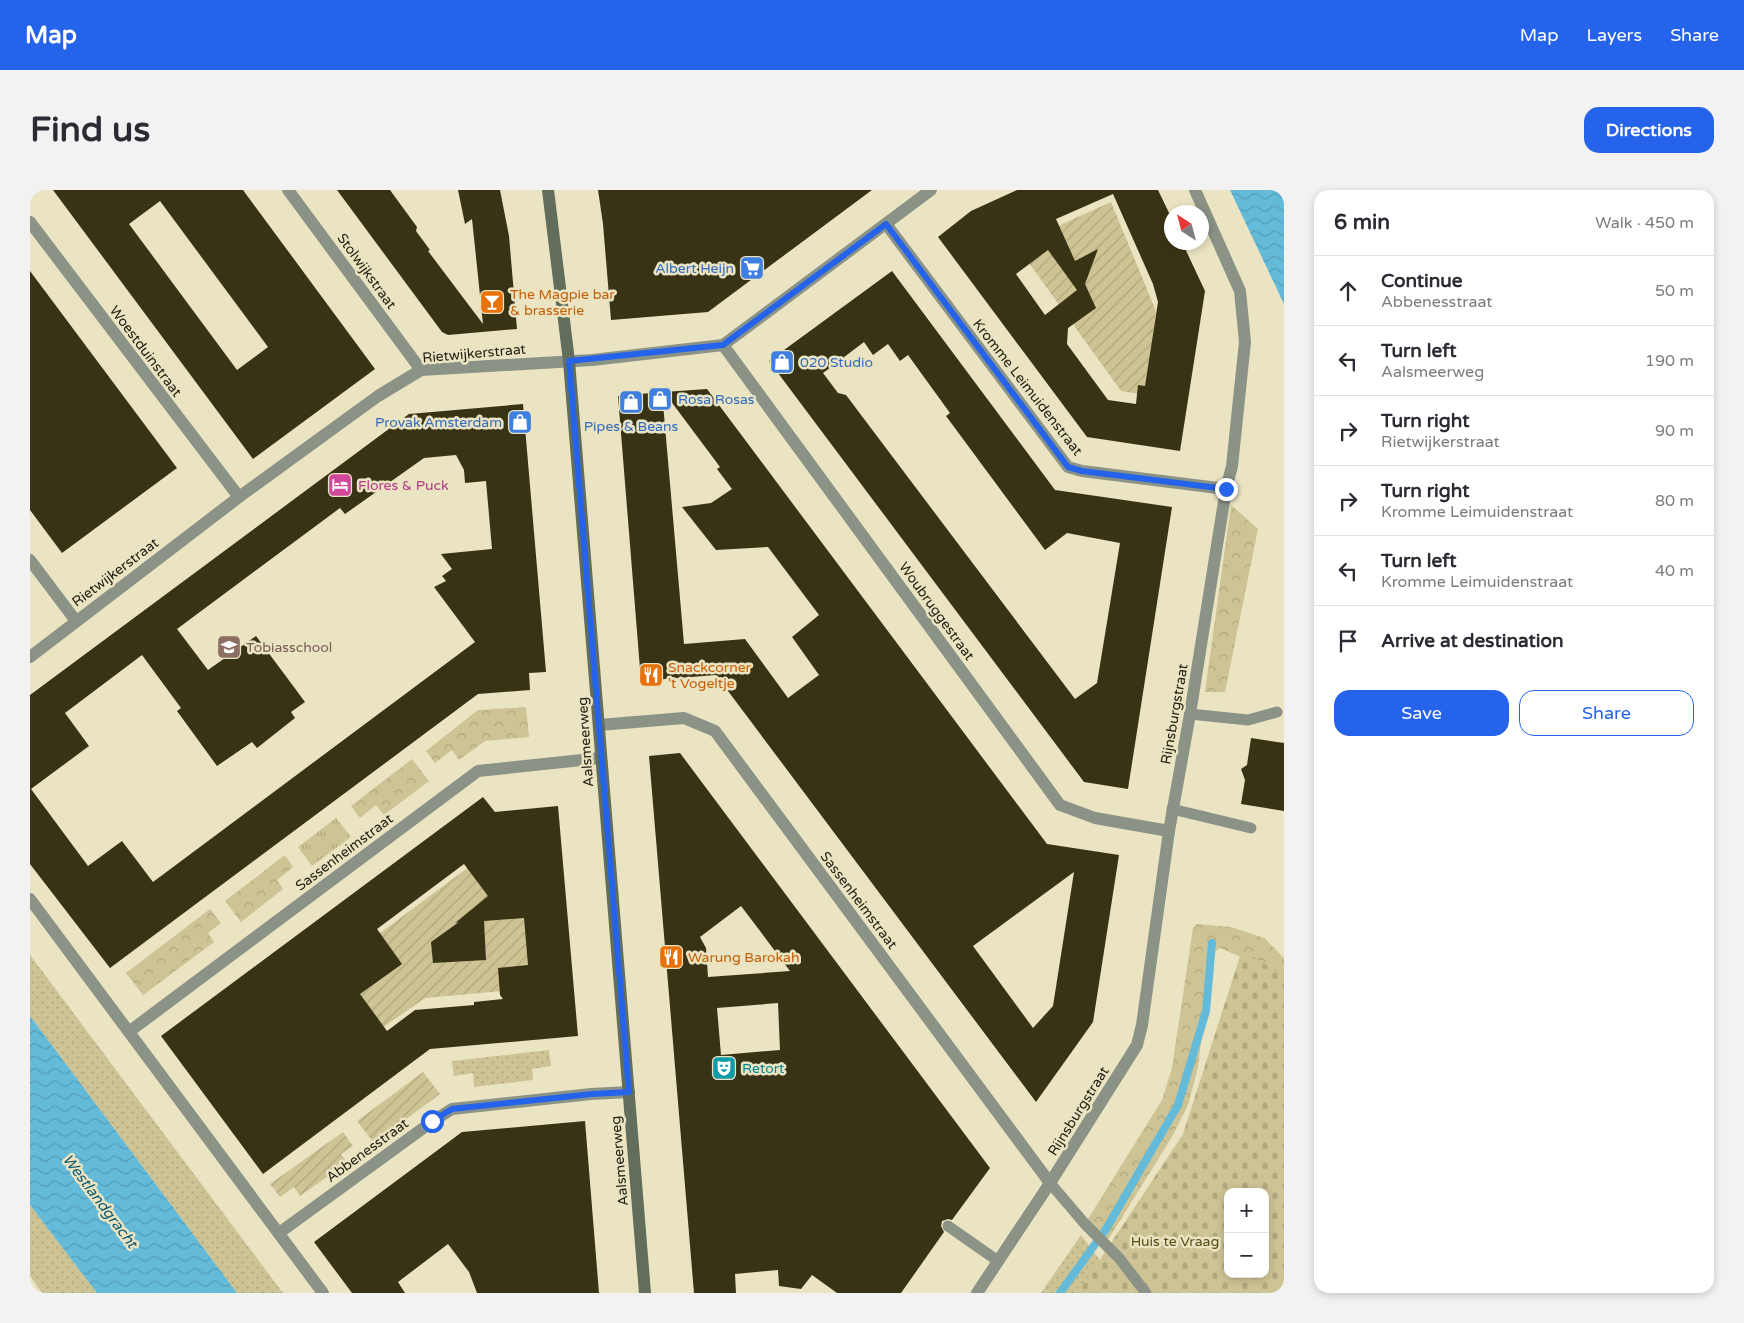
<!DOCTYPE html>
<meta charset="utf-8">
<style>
body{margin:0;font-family:"Varela Round",sans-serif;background:#f2f2f3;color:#2b2b33}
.controls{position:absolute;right:15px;bottom:15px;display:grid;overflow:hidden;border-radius:10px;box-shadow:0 2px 8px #0003}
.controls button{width:45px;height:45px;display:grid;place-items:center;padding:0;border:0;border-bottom:1px solid #e1e1e2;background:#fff;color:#2b2b33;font:25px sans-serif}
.compass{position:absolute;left:1134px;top:15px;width:45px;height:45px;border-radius:50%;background:#fff;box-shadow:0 2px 8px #0003;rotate:324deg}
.stop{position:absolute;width:15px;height:15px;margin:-11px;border:4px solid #2563eb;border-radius:50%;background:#fff}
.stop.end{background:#2563eb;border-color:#fff;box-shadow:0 1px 5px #0008}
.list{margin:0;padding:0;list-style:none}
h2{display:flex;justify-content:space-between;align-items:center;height:65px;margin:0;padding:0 20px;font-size:21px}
h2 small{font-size:16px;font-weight:400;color:#7c7c81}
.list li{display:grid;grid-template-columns:32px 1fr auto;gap:15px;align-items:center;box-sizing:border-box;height:70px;padding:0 20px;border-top:1px solid #e1e1e2}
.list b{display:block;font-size:19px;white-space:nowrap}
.list p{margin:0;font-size:16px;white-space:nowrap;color:#7c7c81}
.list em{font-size:16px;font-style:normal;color:#7c7c81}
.actions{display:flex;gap:10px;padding:15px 20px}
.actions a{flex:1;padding:11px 0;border:1px solid #2563eb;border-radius:15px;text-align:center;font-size:18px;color:#2563eb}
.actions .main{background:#2563eb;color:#fff}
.icon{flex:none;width:28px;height:28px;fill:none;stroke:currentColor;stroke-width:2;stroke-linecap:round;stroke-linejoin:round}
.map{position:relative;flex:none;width:1254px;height:1103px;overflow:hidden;border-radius:15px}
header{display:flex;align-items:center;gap:30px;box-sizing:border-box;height:70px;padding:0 25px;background:#2563eb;color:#fff}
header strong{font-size:24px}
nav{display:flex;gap:28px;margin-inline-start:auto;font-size:18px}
.intro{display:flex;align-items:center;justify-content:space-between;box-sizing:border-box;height:120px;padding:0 30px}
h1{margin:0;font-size:35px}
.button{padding:12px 22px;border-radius:15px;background:#2563eb;color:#fff;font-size:18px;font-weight:700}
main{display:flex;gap:30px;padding:0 30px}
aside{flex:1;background:#fff;border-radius:15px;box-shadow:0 2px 8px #0003}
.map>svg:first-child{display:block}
.grass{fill:url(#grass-dots)}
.forest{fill:url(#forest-crowns)}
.cemetery{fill:url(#cemetery-stones);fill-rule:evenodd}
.park{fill:url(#park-tufts)}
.garden{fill:url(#garden-furrows)}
.water{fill:url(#water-waves)}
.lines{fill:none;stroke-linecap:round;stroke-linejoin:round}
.stream{stroke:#63bad9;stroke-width:8}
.building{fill:#393316;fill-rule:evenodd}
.lane{stroke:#8b9387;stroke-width:11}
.street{stroke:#8b9387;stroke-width:12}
.secondary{stroke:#626d5b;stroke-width:12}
.route{stroke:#2563eb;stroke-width:6}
.labels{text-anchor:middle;stroke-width:5;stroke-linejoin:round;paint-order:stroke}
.shop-label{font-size:14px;fill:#366cbe;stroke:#eae4c2;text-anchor:end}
.street-label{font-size:14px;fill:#201e11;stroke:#eae4c2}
.food-label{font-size:14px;fill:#c56008;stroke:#eae4c2;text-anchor:start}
.hotel-label{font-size:14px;fill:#b23c85;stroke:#eae4c2;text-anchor:start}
.education-label{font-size:14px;fill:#785e54;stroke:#eae4c2;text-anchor:start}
.culture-label{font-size:14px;fill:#0d838f;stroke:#eae4c2;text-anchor:start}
.park-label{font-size:14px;fill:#584e16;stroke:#eae4c2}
.water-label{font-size:15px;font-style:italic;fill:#10596f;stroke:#eae4c2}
</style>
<header>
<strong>Map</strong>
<nav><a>Map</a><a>Layers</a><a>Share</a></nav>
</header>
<div class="intro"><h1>Find us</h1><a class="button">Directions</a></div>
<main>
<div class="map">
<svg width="1254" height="1103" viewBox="0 0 1254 1103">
<defs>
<pattern id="grass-dots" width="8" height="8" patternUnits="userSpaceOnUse" patternTransform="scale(1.25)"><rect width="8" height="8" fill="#cdc394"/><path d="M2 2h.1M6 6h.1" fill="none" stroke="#b0a77f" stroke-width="1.8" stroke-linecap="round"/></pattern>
<pattern id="forest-crowns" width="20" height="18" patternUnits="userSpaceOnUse" patternTransform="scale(1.25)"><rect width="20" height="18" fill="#cdc394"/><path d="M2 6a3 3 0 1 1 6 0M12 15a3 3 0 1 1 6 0" fill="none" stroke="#b0a77f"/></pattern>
<pattern id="cemetery-stones" width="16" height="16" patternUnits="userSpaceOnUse" patternTransform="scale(1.25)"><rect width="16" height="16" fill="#cdc394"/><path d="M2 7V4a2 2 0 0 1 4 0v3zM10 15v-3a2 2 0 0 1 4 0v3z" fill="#b0a77f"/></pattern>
<pattern id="park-tufts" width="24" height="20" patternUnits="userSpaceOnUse" patternTransform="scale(1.25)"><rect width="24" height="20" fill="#cdc394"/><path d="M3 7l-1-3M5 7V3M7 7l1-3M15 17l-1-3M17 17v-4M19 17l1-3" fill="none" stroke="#b0a77f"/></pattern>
<pattern id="garden-furrows" width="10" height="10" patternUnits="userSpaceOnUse" patternTransform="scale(1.25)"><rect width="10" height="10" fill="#cdc394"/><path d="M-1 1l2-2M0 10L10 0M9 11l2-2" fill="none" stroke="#b0a77f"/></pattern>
<pattern id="water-waves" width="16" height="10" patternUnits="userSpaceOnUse" patternTransform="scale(1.25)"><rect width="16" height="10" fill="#63bad9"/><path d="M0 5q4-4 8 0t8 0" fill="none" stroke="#569fb9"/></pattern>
</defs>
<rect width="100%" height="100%" fill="#eae4c2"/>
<g class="grass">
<polygon points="0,765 253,1103 207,1103 0,826"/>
<polygon points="519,860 521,876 502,879 503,890 444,897 443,883 424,886 422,871"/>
<polygon points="0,1015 67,1103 12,1103 0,1086"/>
<polygon points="1051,1045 1095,1103 1011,1103"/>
</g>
<g class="forest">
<polygon points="1201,315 1228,339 1195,502 1175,502"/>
<polygon points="496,517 499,547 455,551 429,570 422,560 405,573 396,561 448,520"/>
<polygon points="382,569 399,591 354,625 346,615 330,628 321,616"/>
<polygon points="255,665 263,677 247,690 253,699 211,732 195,711"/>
<polygon points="180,719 191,733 178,743 184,752 113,805 96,783"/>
<polygon points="1167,734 1201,737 1234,748 1254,768 1254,809 1218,770 1190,758 1182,763 1168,877 1158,915 1142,947 1076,1053 1058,1029 1132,910 1142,878 1163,738"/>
</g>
<path class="cemetery" d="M 1212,760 L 1254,786 L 1254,1103 L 1048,1103 L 1153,944 ZM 1198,1002 L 1235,1002 L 1235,1084 L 1198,1084 Z"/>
<polygon class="park" points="306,628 321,647 282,676 268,657"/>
<g class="garden">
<polygon points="1081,12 1126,121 1116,205 1091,201 986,55"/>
<polygon points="486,652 506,798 395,808 248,911 204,852 467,656"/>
<polygon points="393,882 410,904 344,953 327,931"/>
<polygon points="313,942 323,956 311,964 317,973 270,1006 264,997 250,1007 240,994"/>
</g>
<g class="water">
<polygon points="1200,0 1254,0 1254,114"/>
<polygon points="0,826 207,1103 67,1103 0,1015"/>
</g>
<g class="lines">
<polyline class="stream" points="1030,1103 1076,1039 1148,915 1176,821 1182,753"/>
</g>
<g class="building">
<path d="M 23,0 L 213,0 L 345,179 L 223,269 ZM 130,11 L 238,157 L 207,180 L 99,34 Z"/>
<polygon points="307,0 360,0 387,37 386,41 400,60 398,61 453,134 442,29 435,34 428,0 470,0 479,46 487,139 418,145 412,142"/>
<polygon points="568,0 842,0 678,122 581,130 573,34"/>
<path d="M 987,0 L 1128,0 L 1142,29 L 1142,52 L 1152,52 L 1175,101 L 1150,261 L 1057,247 L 908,47 L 941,21 ZM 1083,4 L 1123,94 L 1128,112 L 1115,196 L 1108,195 L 1106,214 L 1078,210 L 1037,154 L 1038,138 L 1066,118 L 1055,94 L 1068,59 L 1045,71 L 1026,29 ZM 1018,60 L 1047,100 L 1015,125 L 986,84 Z"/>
<polygon points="0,81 147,278 32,363 0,320"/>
<path d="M 862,81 L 1025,300 L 1142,317 L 1098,599 L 1054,592 L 739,171 ZM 834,152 L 843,165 L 858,154 L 870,171 L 878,165 L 920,223 L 916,226 L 1015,360 L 1037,343 L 1090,353 L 1067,493 L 1045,509 L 816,205 L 808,203 L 793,183 Z"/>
<path d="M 677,199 L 1017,654 L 1089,665 L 1063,832 L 1006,912 L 686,485 L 611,491 L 588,206 L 632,202 L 654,454 L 715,449 L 758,508 L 789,485 L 762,447 L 789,425 L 738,357 L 686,360 L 652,317 L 681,313 L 702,299 L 687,279 L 690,277 L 634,202 ZM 1044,682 L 1023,816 L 1003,838 L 943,756 Z"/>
<path d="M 493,214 L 516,482 L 499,483 L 500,500 L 448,504 L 80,778 L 0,674 L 0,505 L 379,224 ZM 426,265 L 434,280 L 435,293 L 456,291 L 462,359 L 411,364 L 422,379 L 412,386 L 416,391 L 404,397 L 445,452 L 123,692 L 92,651 L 58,676 L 1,599 L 59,556 L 35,523 L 112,465 L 151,518 L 147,521 L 187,576 L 222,552 L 227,558 L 265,528 L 261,522 L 275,512 L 226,446 L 178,480 L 147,439 L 310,318 L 315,324 L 394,268 Z"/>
<polygon points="1221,548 1254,553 1254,621 1211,614 1215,590 1211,579 1217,575"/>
<path d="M 650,563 L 960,978 L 922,1030 L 918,1029 L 912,1031 L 911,1036 L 914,1042 L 871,1103 L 807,1103 L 782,1085 L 771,1099 L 749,1096 L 748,1080 L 705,1084 L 706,1103 L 664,1103 L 619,566 ZM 711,716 L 727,737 L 760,781 L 678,787 L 676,758 L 670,747 ZM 748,813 L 750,860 L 691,865 L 687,818 Z"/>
<path d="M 453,607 L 465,622 L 528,616 L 548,846 L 400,859 L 233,984 L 131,846 ZM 434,674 L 458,706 L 425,733 L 429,732 L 401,752 L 403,773 L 456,770 L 454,731 L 494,728 L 498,775 L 468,778 L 470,805 L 473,809 L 444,812 L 444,815 L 385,820 L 357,841 L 330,804 L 372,774 L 347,739 Z"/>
<polygon points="555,931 569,1103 447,1103 439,1082 418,1054 368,1092 375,1103 322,1103 284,1052 432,942"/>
</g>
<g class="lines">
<g class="lane">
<polyline points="1160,524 1218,530 1247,522"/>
<polyline points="1142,619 1221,638"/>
<polyline points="1020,993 1055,1034 1089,1068 1116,1103"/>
<polyline points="918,1036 968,1071"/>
</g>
<g class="street">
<polyline points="258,0 391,180"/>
<polyline points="0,32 209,307"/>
<polyline points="856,34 1038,277 1052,281 1196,299"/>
<polyline points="693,155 1030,615 1065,628 1139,641"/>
<polyline points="0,370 46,431"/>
<polyline points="0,467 209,307 348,206 391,180 562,170 693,155 901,0"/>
<polyline points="569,535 654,528 685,541 1020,993"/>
<polyline points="0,709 293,1103"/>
<polyline points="100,841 448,581 571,568"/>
<polyline points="249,1043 403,931 422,919 561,904 599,902"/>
<polyline points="947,1103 1020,993 1107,855 1112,835 1139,641 1160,524 1196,299 1202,276 1215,152 1210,101 1165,0"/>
</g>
<polyline class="secondary" points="518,0 539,171 615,1103"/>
</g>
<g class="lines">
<polyline class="route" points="402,931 422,919 562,904 599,902 539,171 693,155 856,34 1038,277 1052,281 1196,299"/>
</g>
<defs>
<symbol id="supermarket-square" viewBox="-11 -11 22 22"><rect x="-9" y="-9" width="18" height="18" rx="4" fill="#3f7fe0" stroke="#eae4c2"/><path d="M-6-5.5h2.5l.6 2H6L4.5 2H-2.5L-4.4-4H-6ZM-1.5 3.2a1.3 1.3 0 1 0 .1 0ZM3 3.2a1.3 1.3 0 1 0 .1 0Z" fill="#fff"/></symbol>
<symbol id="bar-square" viewBox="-11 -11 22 22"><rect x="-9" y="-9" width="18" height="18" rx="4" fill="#e8710a" stroke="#eae4c2"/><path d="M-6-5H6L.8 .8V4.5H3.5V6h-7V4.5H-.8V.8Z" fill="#fff"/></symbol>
<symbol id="shop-square" viewBox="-11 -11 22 22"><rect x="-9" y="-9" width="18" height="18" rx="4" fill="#3f7fe0" stroke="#eae4c2"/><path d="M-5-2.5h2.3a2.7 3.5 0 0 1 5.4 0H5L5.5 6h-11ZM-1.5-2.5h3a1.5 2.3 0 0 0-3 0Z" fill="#fff"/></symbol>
<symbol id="hotel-square" viewBox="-11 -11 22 22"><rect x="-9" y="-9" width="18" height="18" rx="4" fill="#d1479c" stroke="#eae4c2"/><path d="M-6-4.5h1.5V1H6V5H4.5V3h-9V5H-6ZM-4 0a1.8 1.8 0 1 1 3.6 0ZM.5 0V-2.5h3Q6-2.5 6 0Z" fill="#fff"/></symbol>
<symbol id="school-square" viewBox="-11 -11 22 22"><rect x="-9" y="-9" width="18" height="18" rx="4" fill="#8d6e63" stroke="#eae4c2"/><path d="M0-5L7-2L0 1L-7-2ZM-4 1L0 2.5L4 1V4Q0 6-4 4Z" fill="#fff"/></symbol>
<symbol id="restaurant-square" viewBox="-11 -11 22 22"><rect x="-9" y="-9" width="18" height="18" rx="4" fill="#e8710a" stroke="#eae4c2"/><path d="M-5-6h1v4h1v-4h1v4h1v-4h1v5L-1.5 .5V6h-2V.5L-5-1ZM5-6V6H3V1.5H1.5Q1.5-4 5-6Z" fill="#fff"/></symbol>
<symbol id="theatre-square" viewBox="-11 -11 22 22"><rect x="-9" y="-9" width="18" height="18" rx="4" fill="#0f9aa8" stroke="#eae4c2"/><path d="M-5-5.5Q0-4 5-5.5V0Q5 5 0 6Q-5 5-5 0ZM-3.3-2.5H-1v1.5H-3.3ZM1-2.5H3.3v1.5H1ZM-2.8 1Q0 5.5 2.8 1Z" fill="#fff"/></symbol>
</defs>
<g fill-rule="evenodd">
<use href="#supermarket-square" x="708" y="64" width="28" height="28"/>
<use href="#bar-square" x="448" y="98" width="28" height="28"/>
<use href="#shop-square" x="738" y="158" width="28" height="28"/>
<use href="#shop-square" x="616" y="195" width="28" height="28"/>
<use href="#shop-square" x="587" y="198" width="28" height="28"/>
<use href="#shop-square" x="476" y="218" width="28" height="28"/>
<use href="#hotel-square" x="296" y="281" width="28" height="28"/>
<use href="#school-square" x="185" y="443" width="28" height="28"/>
<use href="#restaurant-square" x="607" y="471" width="28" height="28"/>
<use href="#restaurant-square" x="627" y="753" width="28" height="28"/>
<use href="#theatre-square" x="680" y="864" width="28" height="28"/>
</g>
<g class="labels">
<g class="shop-label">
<text x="704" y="83">Albert Heijn</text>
<text x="770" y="177" text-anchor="start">020 Studio</text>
<text x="648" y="214" text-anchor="start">Rosa Rosas</text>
<text x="472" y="237">Provak Amsterdam</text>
<text x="601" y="241" text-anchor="middle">Pipes &amp; Beans</text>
</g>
<g class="street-label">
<text transform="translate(337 81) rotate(54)" y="5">Stolwijkstraat</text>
<text transform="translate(116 161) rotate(53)" y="5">Woestduinstraat</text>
<text transform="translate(444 163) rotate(-5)" y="5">Rietwijkerstraat</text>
<text transform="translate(998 197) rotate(52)" y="5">Kromme Leimuidenstraat</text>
<text transform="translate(85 382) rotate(-37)" y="5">Rietwijkerstraat</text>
<text transform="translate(907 421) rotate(54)" y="5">Woubruggestraat</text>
<text transform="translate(1144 524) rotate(-80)" y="5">Rijnsburgstraat</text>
<text transform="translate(555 552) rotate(-94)" y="5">Aalsmeerweg</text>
<text transform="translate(314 662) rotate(-37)" y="5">Sassenheimstraat</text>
<text transform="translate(829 710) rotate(53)" y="5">Sassenheimstraat</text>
<text transform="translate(1048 921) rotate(-58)" y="5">Rijnsburgstraat</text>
<text transform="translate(337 960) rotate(-36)" y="5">Abbenesstraat</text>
<text transform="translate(589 971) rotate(-95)" y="5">Aalsmeerweg</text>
</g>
<g class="food-label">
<text x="480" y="109">The Magpie bar<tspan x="480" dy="16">&amp; brasserie</tspan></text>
<text x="638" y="482">Snackcorner<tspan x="638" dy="16">'t Vogeltje</tspan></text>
<text x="658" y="772">Warung Barokah</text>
</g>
<g class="hotel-label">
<text x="328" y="300">Flores &amp; Puck</text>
</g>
<g class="education-label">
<text x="216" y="462">Tobiasschool</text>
</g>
<g class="culture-label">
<text x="712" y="883">Retort</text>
</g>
<g class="park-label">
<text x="1145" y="1056">Huis te Vraag</text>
</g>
<g class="water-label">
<text transform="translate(70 1011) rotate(53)" y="5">Westlandgracht</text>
</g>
</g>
</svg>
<div class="controls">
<button>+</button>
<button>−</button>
</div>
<svg class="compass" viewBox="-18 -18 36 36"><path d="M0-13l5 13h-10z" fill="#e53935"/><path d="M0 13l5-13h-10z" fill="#7c7c81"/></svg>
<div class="stop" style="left:402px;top:931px"></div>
<div class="stop end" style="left:1196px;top:299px"></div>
</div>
<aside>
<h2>6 min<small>Walk · 450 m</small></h2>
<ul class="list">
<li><svg class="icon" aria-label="ahead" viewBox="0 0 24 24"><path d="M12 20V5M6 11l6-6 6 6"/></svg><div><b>Continue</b><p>Abbenesstraat</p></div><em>50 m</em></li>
<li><svg class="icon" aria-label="left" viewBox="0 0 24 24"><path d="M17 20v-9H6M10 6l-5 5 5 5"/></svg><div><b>Turn left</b><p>Aalsmeerweg</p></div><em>190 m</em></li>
<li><svg class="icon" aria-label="right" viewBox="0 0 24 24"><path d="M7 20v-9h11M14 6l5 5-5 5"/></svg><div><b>Turn right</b><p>Rietwijkerstraat</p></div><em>90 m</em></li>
<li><svg class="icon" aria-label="right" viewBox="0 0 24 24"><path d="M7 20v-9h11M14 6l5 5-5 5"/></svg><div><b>Turn right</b><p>Kromme Leimuidenstraat</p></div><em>80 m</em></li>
<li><svg class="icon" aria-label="left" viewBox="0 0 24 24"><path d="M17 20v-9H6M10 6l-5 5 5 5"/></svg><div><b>Turn left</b><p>Kromme Leimuidenstraat</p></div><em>40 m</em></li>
<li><svg class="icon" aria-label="arrive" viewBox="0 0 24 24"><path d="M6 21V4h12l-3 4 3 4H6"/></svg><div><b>Arrive at destination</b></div></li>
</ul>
<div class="actions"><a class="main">Save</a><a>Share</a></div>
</aside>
</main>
